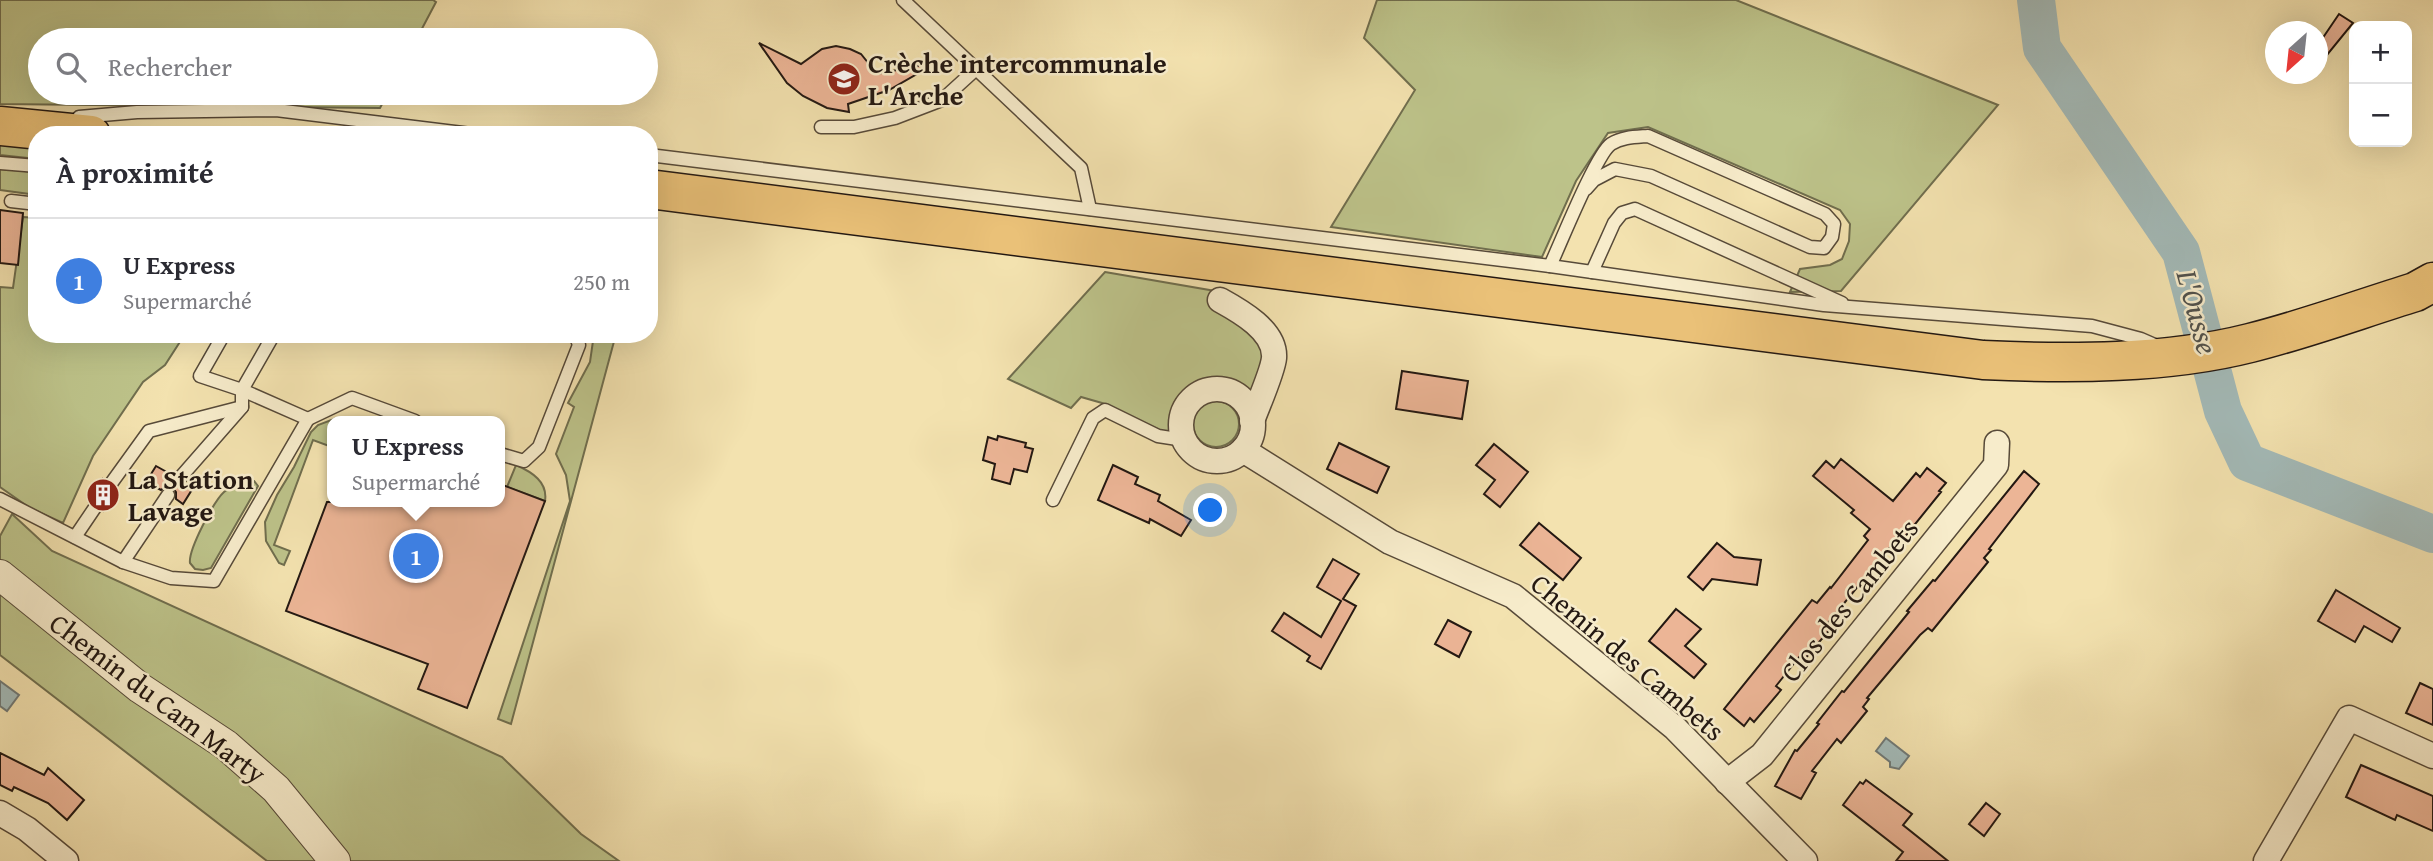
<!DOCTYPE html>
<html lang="fr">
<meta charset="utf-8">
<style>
body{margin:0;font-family:"Gentium Book Plus",serif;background:#f2f2f3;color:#2b2b33}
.controls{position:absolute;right:21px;top:21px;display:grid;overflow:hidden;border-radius:14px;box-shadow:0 7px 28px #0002}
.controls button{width:63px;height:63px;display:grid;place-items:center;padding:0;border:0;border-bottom:2px solid #e1e1e2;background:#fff;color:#2b2b33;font:35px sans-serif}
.compass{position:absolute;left:2265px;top:21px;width:63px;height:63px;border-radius:50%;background:#fff;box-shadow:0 7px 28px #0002;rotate:207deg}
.you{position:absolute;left:1211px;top:511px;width:24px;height:24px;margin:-18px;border:5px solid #fff;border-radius:50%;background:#1a73e8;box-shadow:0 0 0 10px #1a73e833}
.badge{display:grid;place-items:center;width:46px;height:46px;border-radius:50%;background:#8f2418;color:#fff;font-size:23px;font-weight:700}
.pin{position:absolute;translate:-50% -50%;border:4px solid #fff;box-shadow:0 2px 7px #0006}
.popup{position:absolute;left:327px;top:416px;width:178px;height:91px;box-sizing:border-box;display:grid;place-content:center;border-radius:14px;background:#fff;filter:drop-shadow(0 2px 5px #0005);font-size:23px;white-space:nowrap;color:#7c7c81}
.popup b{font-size:26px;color:#2b2b33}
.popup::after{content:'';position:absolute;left:50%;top:100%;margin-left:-14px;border:14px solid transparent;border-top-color:#fff}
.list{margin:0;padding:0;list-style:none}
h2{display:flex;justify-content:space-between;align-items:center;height:91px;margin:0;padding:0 28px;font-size:30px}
h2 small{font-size:23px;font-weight:400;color:#7c7c81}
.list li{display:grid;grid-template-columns:46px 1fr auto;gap:21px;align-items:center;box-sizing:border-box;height:126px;padding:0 28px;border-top:2px solid #e1e1e2}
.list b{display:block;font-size:26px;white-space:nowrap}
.list p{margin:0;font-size:23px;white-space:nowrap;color:#7c7c81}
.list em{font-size:23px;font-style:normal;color:#7c7c81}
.icon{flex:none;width:38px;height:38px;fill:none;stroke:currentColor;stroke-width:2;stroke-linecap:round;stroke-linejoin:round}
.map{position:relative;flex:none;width:2433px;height:861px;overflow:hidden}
.search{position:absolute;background:#fff;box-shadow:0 7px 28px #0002;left:28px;top:28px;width:630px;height:77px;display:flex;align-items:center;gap:18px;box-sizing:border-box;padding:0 24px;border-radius:38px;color:#7c7c81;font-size:26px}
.panel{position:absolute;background:#fff;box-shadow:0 7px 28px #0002;left:28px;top:126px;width:630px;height:217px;border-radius:28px}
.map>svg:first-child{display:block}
.green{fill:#bdc38a;stroke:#706e4e;stroke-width:2}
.water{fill:#a3bab8;stroke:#707976;stroke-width:2}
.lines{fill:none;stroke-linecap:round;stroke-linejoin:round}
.river{stroke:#a3bab8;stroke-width:38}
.building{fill:#ecb596;stroke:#231812;stroke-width:2}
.service-casing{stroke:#574a39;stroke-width:15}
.minor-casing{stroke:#574a39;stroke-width:27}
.tertiary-casing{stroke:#574a39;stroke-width:32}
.primary-casing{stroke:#231812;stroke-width:41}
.service{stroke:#f7eccb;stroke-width:12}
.minor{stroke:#f7eccb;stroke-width:24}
.tertiary{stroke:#f7eccb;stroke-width:30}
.primary{stroke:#eac178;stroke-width:38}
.labels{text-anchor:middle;stroke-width:5;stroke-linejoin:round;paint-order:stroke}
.poi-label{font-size:28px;font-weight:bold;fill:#231812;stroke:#f7eccb;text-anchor:start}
.street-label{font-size:28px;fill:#231812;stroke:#f7eccb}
.water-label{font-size:30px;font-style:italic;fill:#50514c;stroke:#f7eccb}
</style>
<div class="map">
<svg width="2433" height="861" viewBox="0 0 2433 861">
<rect width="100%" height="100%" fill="#f3e2af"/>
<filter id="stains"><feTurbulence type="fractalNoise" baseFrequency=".00286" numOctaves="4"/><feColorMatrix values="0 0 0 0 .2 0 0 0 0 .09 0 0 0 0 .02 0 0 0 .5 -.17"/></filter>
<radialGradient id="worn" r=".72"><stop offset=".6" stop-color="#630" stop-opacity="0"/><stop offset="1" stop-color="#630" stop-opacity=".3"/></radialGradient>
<g class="green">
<polygon points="0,0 433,0 436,2 416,40 40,40 40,93 388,93 380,108 0,104"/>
<polygon points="1377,0 1736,0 1998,105 1841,291 1790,292 1800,269 1830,265 1842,259 1849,241 1850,224 1840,210 1648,127 1608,133 1576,181 1542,257 1331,227 1415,90 1364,38"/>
<polygon points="0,144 37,148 37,159 0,155"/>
<polygon points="0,169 37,172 37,195 0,190"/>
<polygon points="23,217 37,218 37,334 185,334 165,365 143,382 93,456 63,523 30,508 0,487 0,287 13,288"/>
<path d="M 1105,272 L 1221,292 L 1251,328 L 1270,359 L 1250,396 C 1231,382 1196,372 1180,398 C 1173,410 1179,423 1168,434 L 1102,403 L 1081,397 L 1071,408 L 1008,379 Z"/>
<polygon points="594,334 616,334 511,724 498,719 570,501 566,475 556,454 574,407 568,403 590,362"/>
<circle cx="1216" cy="424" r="23"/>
<polygon points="334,419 332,438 329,446 313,440 274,545 290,551 284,565 279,563 266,541 265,522 277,495 294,467 311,432 318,425"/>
<path d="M 516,465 C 532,472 548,482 545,501 L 507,487 Z"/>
<path d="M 250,480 L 254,481 L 258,486 L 211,568 L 203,570 L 195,569 L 190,563 C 188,550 214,501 224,492 C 232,485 242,485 250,480 Z"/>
<polygon points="12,514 52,551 502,757 581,834 619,861 267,861 0,655 0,536"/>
</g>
<g class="water">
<polygon points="0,681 19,695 7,711 0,706"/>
<polygon points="1886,738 1909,756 1899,769 1890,767 1890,762 1876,751"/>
</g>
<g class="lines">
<polyline class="river" points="2036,0 2042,48 2181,252 2223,411 2247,462 2433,534"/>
</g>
<g class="building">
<polygon points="2339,14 2353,23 2318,66 2318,45"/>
<polygon points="759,43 801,64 822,49 836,46 850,49 861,54 877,74 928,64 929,67 889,90 848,104 849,112 827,108 803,96 787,83"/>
<polygon points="0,210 23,213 18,265 0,263"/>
<polygon points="1402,371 1468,381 1462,419 1396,409"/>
<polygon points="998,436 1026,443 1025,447 1033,449 1027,472 1014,469 1010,484 992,479 995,464 983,460 988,437 997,440"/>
<polygon points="1339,443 1389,467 1377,493 1327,469"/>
<polygon points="1494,444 1528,472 1500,507 1484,494 1495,480 1476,465"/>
<polygon points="1841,459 1893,501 1916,473 1920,477 1927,468 1946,483 1939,491 1941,492 1895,549 1891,546 1827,624 1831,628 1804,660 1800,656 1776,686 1781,690 1754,722 1750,718 1744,726 1724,709 1812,600 1817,603 1830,587 1831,588 1868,540 1864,536 1870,529 1851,513 1854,510 1813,476 1826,461 1834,468"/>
<polygon points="1113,465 1138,477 1135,484 1160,495 1158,501 1191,520 1181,536 1150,519 1149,523 1098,500"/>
<polygon points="156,466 172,475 171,481 174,486 181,487 186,484 193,488 183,504 176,499 176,492 172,487 165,487 161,490 146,482"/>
<polygon points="2024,471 2039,484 1989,549 1991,550 1984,558 1988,562 1932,631 1928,628 1920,635 1867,698 1869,699 1863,707 1867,711 1841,743 1837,739 1812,771 1816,773 1801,799 1775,786 1795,750 1797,751 1819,724 1817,723 1842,691 1844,692 1909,612 1907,611 1933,580 1935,581"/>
<polygon points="102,480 104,492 110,494 115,492 104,510 101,499 96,497 90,500"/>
<polygon points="500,484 545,501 467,708 418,689 428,664 286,611 327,502 500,502"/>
<polygon points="1539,523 1581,558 1563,580 1520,545"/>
<polygon points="1717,543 1734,557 1761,560 1757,585 1712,579 1703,590 1688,577"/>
<polygon points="1333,559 1359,574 1343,599 1356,606 1321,669 1307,661 1310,656 1272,631 1284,613 1321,637 1341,601 1317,587"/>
<polygon points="2336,590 2400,628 2392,642 2364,626 2355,642 2318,621"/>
<polygon points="1676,609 1701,629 1685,646 1706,664 1694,678 1649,641"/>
<polygon points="1448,620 1471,632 1459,657 1435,644"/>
<polygon points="2420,683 2433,689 2433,725 2406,713"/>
<polygon points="0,753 44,775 48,768 84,800 67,820 48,803 14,787 12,791 0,785"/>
<polygon points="2361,765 2433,796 2433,831 2397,815 2395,820 2346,797"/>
<polygon points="1866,780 1912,814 1903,825 1948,861 1896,861 1903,852 1843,805 1860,782 1863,784"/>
<polygon points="1986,803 2000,814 1984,836 1969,824"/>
</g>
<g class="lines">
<defs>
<g id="service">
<polyline points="903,0 1081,168 1090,209"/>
<polyline points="79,117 137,112 276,110 479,135"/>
<polyline points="821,127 854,127 895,118 942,100 975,70"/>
<polyline points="649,155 1550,266 1824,305 2092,326 2141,339 2157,346"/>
<polyline points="0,163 37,166"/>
<polyline points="11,201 37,204"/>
<path d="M 1550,266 C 1560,245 1596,154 1611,144 C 1622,137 1635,137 1648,136 L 1825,214 L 1834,224 L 1832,237 L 1824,248 L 1810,247 L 1651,176 L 1615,169 L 1594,180 L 1586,189"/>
<polyline points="1592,272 1614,223 1622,213 1635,209 1842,303"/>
<polyline points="308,419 352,398 415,421"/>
<polyline points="500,454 524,461 539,447 579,345 575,334"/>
<polyline points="179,479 242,407 242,390 200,376 224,334"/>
<polyline points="110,485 149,431 242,407"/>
<polyline points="0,499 123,562 171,578 214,581 308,419 242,390 274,334"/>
<polyline points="1053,500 1093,418 1105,410 1158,436 1184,440"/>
<polyline points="75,537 96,506"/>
<polyline points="123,562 168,495"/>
</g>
<g id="minor">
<path d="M 1220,300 C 1240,311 1276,331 1274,358 C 1273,371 1257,407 1252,421"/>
<circle cx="1217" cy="425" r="36"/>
<polyline points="1243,450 1390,542 1513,596 1675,728 1805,861"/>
<polyline points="1727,782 1762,755 1996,465 1997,443"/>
<polyline points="0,813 27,829 66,861"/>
<polyline points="2266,861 2349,718 2433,756"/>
</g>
<polyline id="tertiary" points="0,575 140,688 226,745 276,789 335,861"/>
<g id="primary">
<polyline points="0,126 91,135"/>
<path d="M 649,189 L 1983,360 C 2069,364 2167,364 2250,343 C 2306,329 2360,309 2415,292 L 2433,282"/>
</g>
</defs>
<use href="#service" class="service-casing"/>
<use href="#minor" class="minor-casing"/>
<use href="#tertiary" class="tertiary-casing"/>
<use href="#primary" class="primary-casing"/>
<use href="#service" class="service"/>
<use href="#minor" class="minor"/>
<use href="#tertiary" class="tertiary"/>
<use href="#primary" class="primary"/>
</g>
<defs>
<symbol id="school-disc" viewBox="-11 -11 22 22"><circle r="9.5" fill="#8f2418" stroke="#f7eccb"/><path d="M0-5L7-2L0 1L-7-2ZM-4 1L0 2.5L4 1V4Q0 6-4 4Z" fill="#fff"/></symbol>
<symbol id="building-disc" viewBox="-11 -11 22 22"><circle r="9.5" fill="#8f2418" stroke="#f7eccb"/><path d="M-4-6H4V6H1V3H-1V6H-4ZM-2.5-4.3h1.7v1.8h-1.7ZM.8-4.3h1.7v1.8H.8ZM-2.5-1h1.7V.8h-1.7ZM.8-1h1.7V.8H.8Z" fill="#fff"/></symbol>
</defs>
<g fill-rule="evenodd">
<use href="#school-disc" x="825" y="60" width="38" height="38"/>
<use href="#building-disc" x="84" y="476" width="38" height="38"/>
</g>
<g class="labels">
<g class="poi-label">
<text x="868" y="73">Crèche intercommunale<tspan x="868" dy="32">L'Arche</tspan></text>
<text x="128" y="489">La Station<tspan x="128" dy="32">Lavage</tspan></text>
</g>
<g class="street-label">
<text transform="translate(1849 600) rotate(-51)" y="10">Clos des Cambets</text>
<text transform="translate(1628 657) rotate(40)" y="10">Chemin des Cambets</text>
<text transform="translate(158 698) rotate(37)" y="10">Chemin du Cam Marty</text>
</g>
<g class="water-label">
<text transform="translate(2197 312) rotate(75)" y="10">L'Ousse</text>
</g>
</g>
<rect width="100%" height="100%" filter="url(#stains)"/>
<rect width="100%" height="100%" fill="url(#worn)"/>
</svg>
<div class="controls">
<button>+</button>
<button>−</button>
</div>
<svg class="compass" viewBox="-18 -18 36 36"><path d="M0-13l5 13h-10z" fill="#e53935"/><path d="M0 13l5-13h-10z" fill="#7c7c81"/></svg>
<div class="you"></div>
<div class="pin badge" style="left:416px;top:556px;background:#3f7fe0">1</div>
<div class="popup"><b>U Express</b>Supermarché</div>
<div class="search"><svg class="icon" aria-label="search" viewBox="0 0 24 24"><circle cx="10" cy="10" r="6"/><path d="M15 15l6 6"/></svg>Rechercher</div>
<section class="panel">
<h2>À proximité<small></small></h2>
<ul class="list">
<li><span class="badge" style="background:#3f7fe0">1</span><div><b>U Express</b><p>Supermarché</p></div><em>250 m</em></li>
</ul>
</section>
</div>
